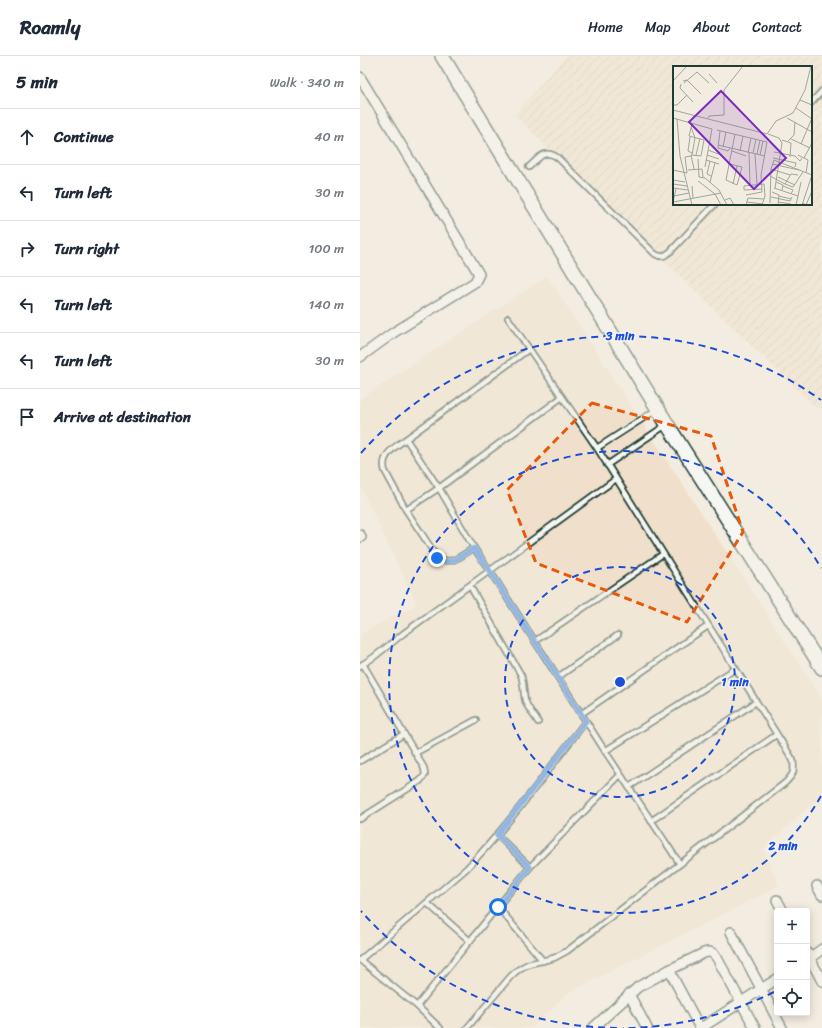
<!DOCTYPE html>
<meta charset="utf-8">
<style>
body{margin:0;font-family:Sriracha,sans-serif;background:#f6f6f7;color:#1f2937}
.controls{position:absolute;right:12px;bottom:12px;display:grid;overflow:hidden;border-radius:4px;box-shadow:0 2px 10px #0003}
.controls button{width:36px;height:36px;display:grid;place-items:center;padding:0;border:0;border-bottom:1px solid #e0e1e3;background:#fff;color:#1f2937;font:20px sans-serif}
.stop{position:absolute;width:12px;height:12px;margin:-9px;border:3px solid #1a73e8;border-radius:50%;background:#fff}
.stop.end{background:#1a73e8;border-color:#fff;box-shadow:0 1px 4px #0008}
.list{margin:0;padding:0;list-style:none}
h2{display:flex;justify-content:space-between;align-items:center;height:52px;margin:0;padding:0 16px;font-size:17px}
h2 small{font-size:13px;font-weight:400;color:#747a83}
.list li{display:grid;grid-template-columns:26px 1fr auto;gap:12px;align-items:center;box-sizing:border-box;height:56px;padding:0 16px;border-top:1px solid #e0e1e3}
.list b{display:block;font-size:15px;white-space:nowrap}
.list em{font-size:13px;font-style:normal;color:#747a83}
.icon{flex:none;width:22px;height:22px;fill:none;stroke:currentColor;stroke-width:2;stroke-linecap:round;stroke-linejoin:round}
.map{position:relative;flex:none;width:462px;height:972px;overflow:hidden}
header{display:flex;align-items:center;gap:24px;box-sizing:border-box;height:56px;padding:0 20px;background:#fff;border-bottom:1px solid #e0e1e3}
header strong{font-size:19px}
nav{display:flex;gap:22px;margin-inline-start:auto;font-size:14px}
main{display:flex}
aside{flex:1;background:#fff}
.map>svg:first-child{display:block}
.built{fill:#f0e0cb}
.industrial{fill:url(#industrial-furrows);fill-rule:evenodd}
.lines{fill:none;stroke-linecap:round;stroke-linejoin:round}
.lane-casing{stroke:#1f3d34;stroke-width:8}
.street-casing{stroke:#1f3d34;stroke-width:12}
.secondary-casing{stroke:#1f3d34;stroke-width:16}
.lane{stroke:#f6f6f2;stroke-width:4.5}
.street{stroke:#f6f6f2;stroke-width:9}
.secondary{stroke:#f6f6f2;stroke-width:13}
.route{stroke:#1a73e8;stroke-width:5}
.marked{fill:none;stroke:#e8590c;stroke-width:3;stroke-dasharray:8 5;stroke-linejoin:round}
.ring{fill:none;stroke:#1d4ed8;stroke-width:2;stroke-dasharray:7 5}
.inset-road{fill:none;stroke:#9ea69b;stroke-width:1}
.view{fill:#7b2cbf;fill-opacity:0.15;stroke:#7b2cbf;stroke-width:2}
.inset-edge{fill:none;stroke:#1f3d34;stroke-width:2}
.centre{fill:#1d4ed8;stroke:#f6f6f2;stroke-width:2}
.ring-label{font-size:12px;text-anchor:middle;font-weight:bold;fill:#1d4ed8;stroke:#f6f6f2;stroke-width:3;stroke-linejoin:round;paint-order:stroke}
</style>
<header>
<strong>Roamly</strong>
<nav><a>Home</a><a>Map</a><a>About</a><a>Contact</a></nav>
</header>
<main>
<aside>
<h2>5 min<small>Walk · 340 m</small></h2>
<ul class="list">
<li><svg class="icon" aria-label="ahead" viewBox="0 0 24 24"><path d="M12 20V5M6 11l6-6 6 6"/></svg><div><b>Continue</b></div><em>40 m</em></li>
<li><svg class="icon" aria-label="left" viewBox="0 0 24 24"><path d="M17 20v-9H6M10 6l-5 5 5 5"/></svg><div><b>Turn left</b></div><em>30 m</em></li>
<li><svg class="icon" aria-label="right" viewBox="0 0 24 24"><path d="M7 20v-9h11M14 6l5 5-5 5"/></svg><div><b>Turn right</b></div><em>100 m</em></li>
<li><svg class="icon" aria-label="left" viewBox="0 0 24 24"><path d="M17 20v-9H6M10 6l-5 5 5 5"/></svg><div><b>Turn left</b></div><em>140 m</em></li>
<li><svg class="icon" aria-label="left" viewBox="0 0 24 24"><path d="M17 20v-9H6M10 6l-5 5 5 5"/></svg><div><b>Turn left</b></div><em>30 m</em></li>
<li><svg class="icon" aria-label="arrive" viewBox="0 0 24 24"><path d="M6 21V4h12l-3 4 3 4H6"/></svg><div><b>Arrive at destination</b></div></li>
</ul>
</aside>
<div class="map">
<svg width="462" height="972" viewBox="0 0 462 972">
<defs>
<pattern id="industrial-furrows" width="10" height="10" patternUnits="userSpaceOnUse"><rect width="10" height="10" fill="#f0e0cb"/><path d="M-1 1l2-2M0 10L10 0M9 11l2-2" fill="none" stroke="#cdc1af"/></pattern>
</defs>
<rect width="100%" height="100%" fill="#f3ece0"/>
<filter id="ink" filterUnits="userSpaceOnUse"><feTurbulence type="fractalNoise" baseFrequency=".025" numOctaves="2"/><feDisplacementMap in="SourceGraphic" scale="8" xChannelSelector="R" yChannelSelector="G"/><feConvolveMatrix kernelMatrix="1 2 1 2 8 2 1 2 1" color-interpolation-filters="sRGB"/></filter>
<g filter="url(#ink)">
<polygon class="built" points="187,220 462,643 462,739 403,793 419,830 208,937 172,972 0,972 0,578 57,548 0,430 0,343"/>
<path class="industrial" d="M 206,0 L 462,0 L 462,347 L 457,353 L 154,59 ZM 314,11 L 451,11 L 451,148 L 314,148 Z"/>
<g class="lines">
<defs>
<g id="lane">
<polyline points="451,47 462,35"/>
<path d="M 169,111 C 179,102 184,92 198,102 L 295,198 C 302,202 304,200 310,196 L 355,148"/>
<polyline points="46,383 79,432 114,492 130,515 245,695 320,808"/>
<polyline points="237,392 296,354"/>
<polyline points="247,409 306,369"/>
<polyline points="46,454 79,432 202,341"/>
<path d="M 114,492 C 102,499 90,511 77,501 L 46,454 L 25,415 C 20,399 35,391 46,383 L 169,293"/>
<path d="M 110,530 L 161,619 C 164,627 163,635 165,644 C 167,652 174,659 178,666"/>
<polyline points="175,585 303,498"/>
<polyline points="0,610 14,601 44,577 256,423"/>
<polyline points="198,621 258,579"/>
<polyline points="221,658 348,570"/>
<polyline points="245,695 375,613"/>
<polyline points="55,697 116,664"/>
<polyline points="0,705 44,678"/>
<polyline points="269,731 396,646"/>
<polyline points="0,763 60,725 65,719 64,712 3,608"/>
<polyline points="291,765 416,679"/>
<polyline points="137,779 170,811"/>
<polyline points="67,847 110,885"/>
<polyline points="138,851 183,905"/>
<path d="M 0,904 L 106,813 C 150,768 187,715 226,665"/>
<polyline points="0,904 57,950 80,972"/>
<polyline points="57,950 170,811 260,719"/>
<path d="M 107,972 L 151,920 L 159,913 L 168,908 L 194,902 L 207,895 L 425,727 C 433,719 435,716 433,704 L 237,392 L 148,262"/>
</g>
<g id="street">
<polyline points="0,21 119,218 115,226 33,277 0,301"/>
<polyline points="0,479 1,481"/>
<polyline points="457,830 462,839"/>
<polyline points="417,844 423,855"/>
<polyline points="371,876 422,972"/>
<polyline points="447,897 462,925"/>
<polyline points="447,904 462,893"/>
<polyline points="309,914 340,972"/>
<polyline points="269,938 287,972"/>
<path d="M 233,972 L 278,931 L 309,914 L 344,897 C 350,895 353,896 357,902 L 395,972"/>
<polyline points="341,972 417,923"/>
</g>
<polyline id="secondary" points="82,0 307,368 462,612"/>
</defs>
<use href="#lane" class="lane-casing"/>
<use href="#street" class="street-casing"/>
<use href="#secondary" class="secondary-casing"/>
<use href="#lane" class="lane"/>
<use href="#street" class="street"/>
<use href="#secondary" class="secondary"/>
</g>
</g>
<g class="lines" filter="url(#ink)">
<path class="route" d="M 77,502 C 90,511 102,499 114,492 L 130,515 L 226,665 L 137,779 L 170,811 L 138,851"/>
</g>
<path d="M0 0H462V972H0ZM 232,347 L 351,380 L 383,476 L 327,566 L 176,507 L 147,434 Z" fill="#f3ece0" fill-opacity=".55" fill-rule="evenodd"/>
<path class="marked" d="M 232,347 L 351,380 L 383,476 L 327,566 L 176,507 L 147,434 Z"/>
<g class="ring">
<circle cx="260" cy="626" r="115"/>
<path d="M461 740A231 231 0 1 1 461 512"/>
<path d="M414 936A346 346 0 0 1 263 972M257 972A346 346 0 0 1 1 855M1 397A346 346 0 0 1 461 344"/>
</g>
<g transform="translate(313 10)">
<rect width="139" height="139" fill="#f3ece0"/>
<path class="inset-road" d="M 36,8 L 44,17M 0,15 L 14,0M 10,15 L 14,14 L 28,28M 11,17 L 24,6 L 36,17M 8,18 L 7,22 L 20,36M 127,34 L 139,39M 0,39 L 4,39 L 14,29M 123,42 L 139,53M 0,44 L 94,68 L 103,55 L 120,47 L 132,24 L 138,0M 0,52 L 39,63 L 32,101M 35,52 L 36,50 L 51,49 L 51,24 L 70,0M 114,52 L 139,66M 4,53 L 7,90 L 19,139M 19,58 L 16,70 L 31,74 L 28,90 L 18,89 L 21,103M 18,61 L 22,72 L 19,89M 44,64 L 94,76 L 88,109 L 89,126 L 73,129M 47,65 L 45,82 L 55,85 L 57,82M 95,68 L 106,72 L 109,77 L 102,122M 17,71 L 15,85 L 19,87M 118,73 L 137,82M 109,74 L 118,77 L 117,91M 115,75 L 121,69 L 122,56M 128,78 L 139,52M 45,79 L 92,90M 50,81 L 53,66M 35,84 L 48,89M 59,85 L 73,90M 67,85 L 70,70M 101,86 L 122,90 L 127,95 L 129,92M 75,87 L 78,72M 76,87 L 77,118M 80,87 L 83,73M 82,88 L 84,118M 84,88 L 87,74M 23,89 L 27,72M 34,89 L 46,93M 87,89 L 90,75M 125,89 L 135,94 L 133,107M 100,92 L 123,97 L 122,101M 131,92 L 139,77M 25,93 L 26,111 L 32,112 L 46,124 L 54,139M 33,94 L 46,98M 37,95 L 34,108 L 38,110M 57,98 L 69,101 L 64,119 L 53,114 L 62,68M 99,98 L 126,104M 98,103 L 117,109M 0,104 L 14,107 L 12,91 L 18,90M 15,104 L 29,103 L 30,111M 125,109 L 118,108 L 112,118 L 120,121 L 130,106M 97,110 L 112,118M 105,111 L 122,119M 0,114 L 12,116M 25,115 L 42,128 L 48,139M 37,116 L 42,97M 103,116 L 110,119 L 109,124M 0,118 L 14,120M 60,118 L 64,100M 19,120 L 20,132M 110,120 L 120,124 L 118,128M 0,122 L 15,124M 101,122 L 125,130M 99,126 L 106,129 L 105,139M 1,130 L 16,127M 106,130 L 118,133M 98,131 L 117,135 L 119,131M 52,134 L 57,132 L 61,139M 0,136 L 48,127M 0,136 L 3,123M 74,136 L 90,138M 105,136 L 118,138M 97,137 L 98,103 L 101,94 L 139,109 L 129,139M 130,137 L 133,139 L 139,125M 73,139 L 75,132 L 91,133M 89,139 L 92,130 L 91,118 L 71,120 L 71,124 L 89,123M 123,139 L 128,116"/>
<path class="view" d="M 48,25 L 113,92 L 81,123 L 16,56 Z"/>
<rect width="139" height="139" class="inset-edge"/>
</g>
<circle cx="260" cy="626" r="6" class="centre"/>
<g class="ring-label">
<text x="260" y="284">3 min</text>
<text x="375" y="630">1 min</text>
<text x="423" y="794">2 min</text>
</g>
</svg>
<div class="controls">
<button>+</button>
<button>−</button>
<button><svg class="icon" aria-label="locate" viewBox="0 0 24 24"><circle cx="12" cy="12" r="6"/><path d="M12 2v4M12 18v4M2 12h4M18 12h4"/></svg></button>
</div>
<div class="stop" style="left:138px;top:851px"></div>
<div class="stop end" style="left:77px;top:502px"></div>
</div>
</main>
